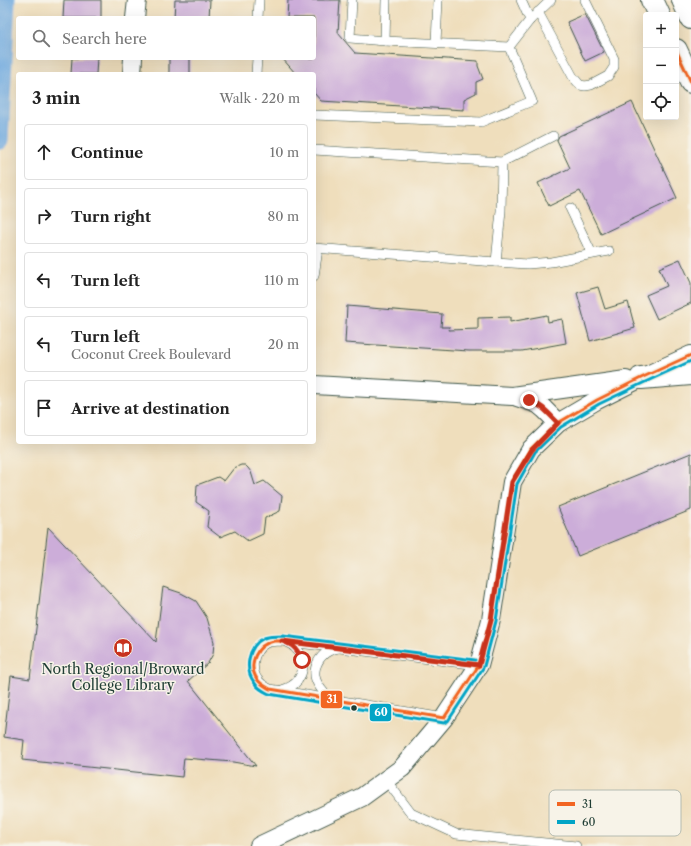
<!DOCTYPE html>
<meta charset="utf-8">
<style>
body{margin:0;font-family:"Libre Caslon Text",serif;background:#f6f6f6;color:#222}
.controls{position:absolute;right:12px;top:12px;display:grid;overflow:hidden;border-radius:4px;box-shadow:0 4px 16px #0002}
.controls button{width:36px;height:36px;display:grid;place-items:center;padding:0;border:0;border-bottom:1px solid #e0e0e0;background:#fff;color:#222;font:20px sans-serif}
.stop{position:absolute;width:12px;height:12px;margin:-9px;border:3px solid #c8321e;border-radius:50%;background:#fff}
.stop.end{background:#c8321e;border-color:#fff;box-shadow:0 1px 4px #0008}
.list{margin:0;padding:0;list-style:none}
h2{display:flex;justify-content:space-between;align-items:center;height:52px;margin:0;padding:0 16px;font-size:17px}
h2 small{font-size:13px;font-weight:400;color:#767676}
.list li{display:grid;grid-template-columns:26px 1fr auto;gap:12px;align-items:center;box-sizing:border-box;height:56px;margin:0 8px 8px;padding:0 8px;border:1px solid #e0e0e0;border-radius:4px}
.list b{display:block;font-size:15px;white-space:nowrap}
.list p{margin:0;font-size:13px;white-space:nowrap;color:#767676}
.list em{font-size:13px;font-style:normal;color:#767676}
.icon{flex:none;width:22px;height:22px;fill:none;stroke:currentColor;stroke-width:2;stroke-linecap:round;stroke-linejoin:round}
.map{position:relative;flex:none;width:691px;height:846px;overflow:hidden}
.search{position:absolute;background:#fff;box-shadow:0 4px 16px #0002;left:16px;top:16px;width:300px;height:44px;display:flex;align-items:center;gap:10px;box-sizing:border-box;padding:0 14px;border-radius:4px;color:#767676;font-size:15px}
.panel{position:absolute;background:#fff;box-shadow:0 4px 16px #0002;left:16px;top:72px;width:300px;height:372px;border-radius:4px}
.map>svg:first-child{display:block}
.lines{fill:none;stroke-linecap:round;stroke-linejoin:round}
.canal{stroke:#6ea9df;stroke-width:17}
.building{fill:#ccadd9}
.lane-casing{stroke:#3e5548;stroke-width:10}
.street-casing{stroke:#3e5548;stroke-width:20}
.secondary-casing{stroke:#3e5548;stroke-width:24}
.lane{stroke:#fff;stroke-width:9}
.street{stroke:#fff;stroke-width:18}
.secondary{stroke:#fff;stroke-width:22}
.bus-1-casing{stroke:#f7f3e8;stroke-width:6}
.bus-2-casing{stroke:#f7f3e8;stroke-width:6}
.bus-1{stroke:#f26522;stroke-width:3}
.bus-2{stroke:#02a4c6;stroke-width:3}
.route{stroke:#c8321e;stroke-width:5}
.bus-dot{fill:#1f3d34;stroke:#f7f3e8;stroke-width:1.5}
.labels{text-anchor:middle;stroke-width:3;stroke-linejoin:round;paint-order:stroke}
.poi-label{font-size:14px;fill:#1f3d34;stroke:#f7f3e8}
.key{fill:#f7f3e8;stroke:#b6bcb2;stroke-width:1}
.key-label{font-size:11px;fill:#1f3d34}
.line-badge{stroke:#f7f3e8;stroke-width:1.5}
.badge-label{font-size:11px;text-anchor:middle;font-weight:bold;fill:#fff}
</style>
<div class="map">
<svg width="691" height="846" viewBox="0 0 691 846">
<rect width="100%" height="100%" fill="#f7f3e8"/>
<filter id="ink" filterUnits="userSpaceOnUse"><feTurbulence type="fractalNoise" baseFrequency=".025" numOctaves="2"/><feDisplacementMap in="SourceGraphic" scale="8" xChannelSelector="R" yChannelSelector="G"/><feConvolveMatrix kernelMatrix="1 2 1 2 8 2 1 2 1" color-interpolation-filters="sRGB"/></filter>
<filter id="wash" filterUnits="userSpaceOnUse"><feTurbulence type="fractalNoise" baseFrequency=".012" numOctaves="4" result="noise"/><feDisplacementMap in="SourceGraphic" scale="16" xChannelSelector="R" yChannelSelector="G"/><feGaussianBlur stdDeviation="0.9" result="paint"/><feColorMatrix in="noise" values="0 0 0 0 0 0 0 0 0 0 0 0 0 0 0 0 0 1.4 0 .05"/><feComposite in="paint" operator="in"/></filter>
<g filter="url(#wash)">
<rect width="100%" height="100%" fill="#efdebc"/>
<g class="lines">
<polyline class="canal" points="0,141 7,0"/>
</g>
<g id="blocks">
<g class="building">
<polygon points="64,0 101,0 101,18 63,18"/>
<polygon points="175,0 210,0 209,18 174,18"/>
<polygon points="288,0 340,0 338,33 355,53 478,61 478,66 483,79 476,82 476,93 464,99 464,110 321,101 314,93 314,74 296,74 282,58 314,58 314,18 287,18"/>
<polygon points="585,14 604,52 585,61 567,22"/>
<polygon points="72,58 97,58 96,74 71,74"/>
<rect x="169" y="58" width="21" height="16"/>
<polygon points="632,102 677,198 601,234 580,191 549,206 538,183 570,168 557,140 559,136"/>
<polygon points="680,259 691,283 691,303 657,319 646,295 667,286 659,268"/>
<polygon points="598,287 605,309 628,302 635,328 590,341 577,293"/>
<polygon points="347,306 442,314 441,327 450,327 449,330 478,329 478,318 510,317 510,322 547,315 548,322 562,319 566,343 522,351 469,351 345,343"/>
<polygon points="691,453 691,510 578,556 558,507"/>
<polygon points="241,465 245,465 248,468 251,472 255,485 264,481 282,496 280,511 265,518 263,534 248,541 235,531 220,537 207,527 209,511 196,502 197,485 218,477 224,481 234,468"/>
<polygon points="48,527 156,642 163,587 181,593 196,601 207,618 214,642 213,654 208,663 188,681 256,766 233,762 184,758 182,777 22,760 24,740 4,737 11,676 30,679"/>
</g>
</g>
</g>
<g filter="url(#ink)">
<use href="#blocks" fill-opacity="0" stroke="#3e5548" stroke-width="1"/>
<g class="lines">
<defs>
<g id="lane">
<polyline points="352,0 350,38 385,41 509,47 530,20 551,0"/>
<polyline points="521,0 530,20"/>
<polyline points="538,12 573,77 580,85 585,86 591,85 608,76 614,67 614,59 585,0"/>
<polyline points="258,18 259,0"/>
<polyline points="385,41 386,0"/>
<polyline points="436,43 438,0"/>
<polyline points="256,74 257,58"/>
<polyline points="314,115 481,122 532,101 509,47"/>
<polyline points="314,150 502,162 501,211 496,262 314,248"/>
<polyline points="502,162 553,136"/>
<polyline points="570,208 592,254"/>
<polyline points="496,262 528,264 551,262 609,251"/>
<polyline points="314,276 318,249"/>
<path d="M 282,690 C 288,688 294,686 298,680 C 308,666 301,648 286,642"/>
<path d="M 329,698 C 324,693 319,688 316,680 C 312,669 319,656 329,651 C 331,650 335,649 338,648"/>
<path d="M 444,718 L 270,689 C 268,688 264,686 262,684 C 249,674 251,651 266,643 C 271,641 277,641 282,641 L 479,665"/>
<polyline points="386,780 411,813 456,834 576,846"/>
</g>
<g id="street">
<polyline points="135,18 137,0"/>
<polyline points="132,74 133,58"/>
<polyline points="314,385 512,396 626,380"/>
<polyline points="517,397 538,404 544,409 558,423"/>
<polyline points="259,846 362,797 402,768 444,718 479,665 491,620 512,482 531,449 558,423 597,400 641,378 691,355"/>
</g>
<g id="secondary">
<polyline points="652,0 659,15"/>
<polyline points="683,0 691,18"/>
<polyline points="676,50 691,82"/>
<polyline points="641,378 691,374"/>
</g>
</defs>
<use href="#lane" class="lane-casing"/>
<use href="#street" class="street-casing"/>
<use href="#secondary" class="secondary-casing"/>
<use href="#lane" class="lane"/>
<use href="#street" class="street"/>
<use href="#secondary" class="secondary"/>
<defs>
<g id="bus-1">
<polyline points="676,50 691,82"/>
<path d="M 274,641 L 282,641 L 479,665 L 444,718 L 270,689 C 265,686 260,684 257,679 C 247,664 257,644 274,641 Z"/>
<polyline points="479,665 491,620 512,482 531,449 558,423 597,400 641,378 691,355"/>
</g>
<g id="bus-2">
<path d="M 475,660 L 283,636 C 277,636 269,636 264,638 C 248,646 244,669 254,682 C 257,688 263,691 269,694 L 444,723 L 448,721 L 483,668"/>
<polyline points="484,666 496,621 517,484 535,452 561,427 599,404 643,383 691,361"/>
</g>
</defs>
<use href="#bus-1" class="bus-1-casing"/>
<use href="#bus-2" class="bus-2-casing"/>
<use href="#bus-1" class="bus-1"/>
<use href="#bus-2" class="bus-2"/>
</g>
</g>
<g class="lines" filter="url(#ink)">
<path class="route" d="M 302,660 C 297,649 294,645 282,641 L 479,665 L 491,620 L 512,482 L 532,450 L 558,423 C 549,414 542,405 529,400"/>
</g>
<defs>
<symbol id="library-disc" viewBox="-11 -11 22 22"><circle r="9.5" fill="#c8321e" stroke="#f7f3e8"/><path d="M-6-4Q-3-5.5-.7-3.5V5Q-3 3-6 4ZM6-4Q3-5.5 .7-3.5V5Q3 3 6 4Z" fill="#fff"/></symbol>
</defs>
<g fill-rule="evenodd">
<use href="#library-disc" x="112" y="637" width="22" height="22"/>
</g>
<circle class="bus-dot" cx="354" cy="708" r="3.5"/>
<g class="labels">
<g class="poi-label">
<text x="123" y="674">North Regional/Broward<tspan x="123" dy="16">College Library</tspan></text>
</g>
</g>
<rect x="549" y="790" width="132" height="46" rx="6" class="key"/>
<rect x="557" y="802" width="18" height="4" fill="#f26522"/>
<rect x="557" y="820" width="18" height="4" fill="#02a4c6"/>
<g class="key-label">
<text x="582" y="808">31</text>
<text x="582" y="826">60</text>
</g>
<g class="line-badge">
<rect x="320" y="690" width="23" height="19" rx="4" fill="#f26522"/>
<rect x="369" y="703" width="23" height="19" rx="4" fill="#02a4c6"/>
</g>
<g class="badge-label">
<text x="332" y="703">31</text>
<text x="381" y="716">60</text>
</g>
</svg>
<div class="controls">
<button>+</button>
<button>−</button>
<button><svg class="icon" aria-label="locate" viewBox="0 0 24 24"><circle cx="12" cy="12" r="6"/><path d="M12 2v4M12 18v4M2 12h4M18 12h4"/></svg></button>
</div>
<div class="stop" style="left:302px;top:660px"></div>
<div class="stop end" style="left:529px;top:400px"></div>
<div class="search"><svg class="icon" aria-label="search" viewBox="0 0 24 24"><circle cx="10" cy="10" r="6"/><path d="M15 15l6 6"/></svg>Search here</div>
<section class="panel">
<h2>3 min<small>Walk · 220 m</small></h2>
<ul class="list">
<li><svg class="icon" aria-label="ahead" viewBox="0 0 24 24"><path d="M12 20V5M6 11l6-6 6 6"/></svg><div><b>Continue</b></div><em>10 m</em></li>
<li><svg class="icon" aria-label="right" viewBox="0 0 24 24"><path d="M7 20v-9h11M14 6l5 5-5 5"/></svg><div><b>Turn right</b></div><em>80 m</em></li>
<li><svg class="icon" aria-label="left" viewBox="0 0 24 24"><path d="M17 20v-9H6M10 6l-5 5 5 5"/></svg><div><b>Turn left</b></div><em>110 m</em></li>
<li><svg class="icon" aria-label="left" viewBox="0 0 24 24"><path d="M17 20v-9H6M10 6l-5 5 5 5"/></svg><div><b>Turn left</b><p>Coconut Creek Boulevard</p></div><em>20 m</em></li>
<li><svg class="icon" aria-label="arrive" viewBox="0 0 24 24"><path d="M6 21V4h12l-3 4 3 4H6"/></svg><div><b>Arrive at destination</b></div></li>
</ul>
</section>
</div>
